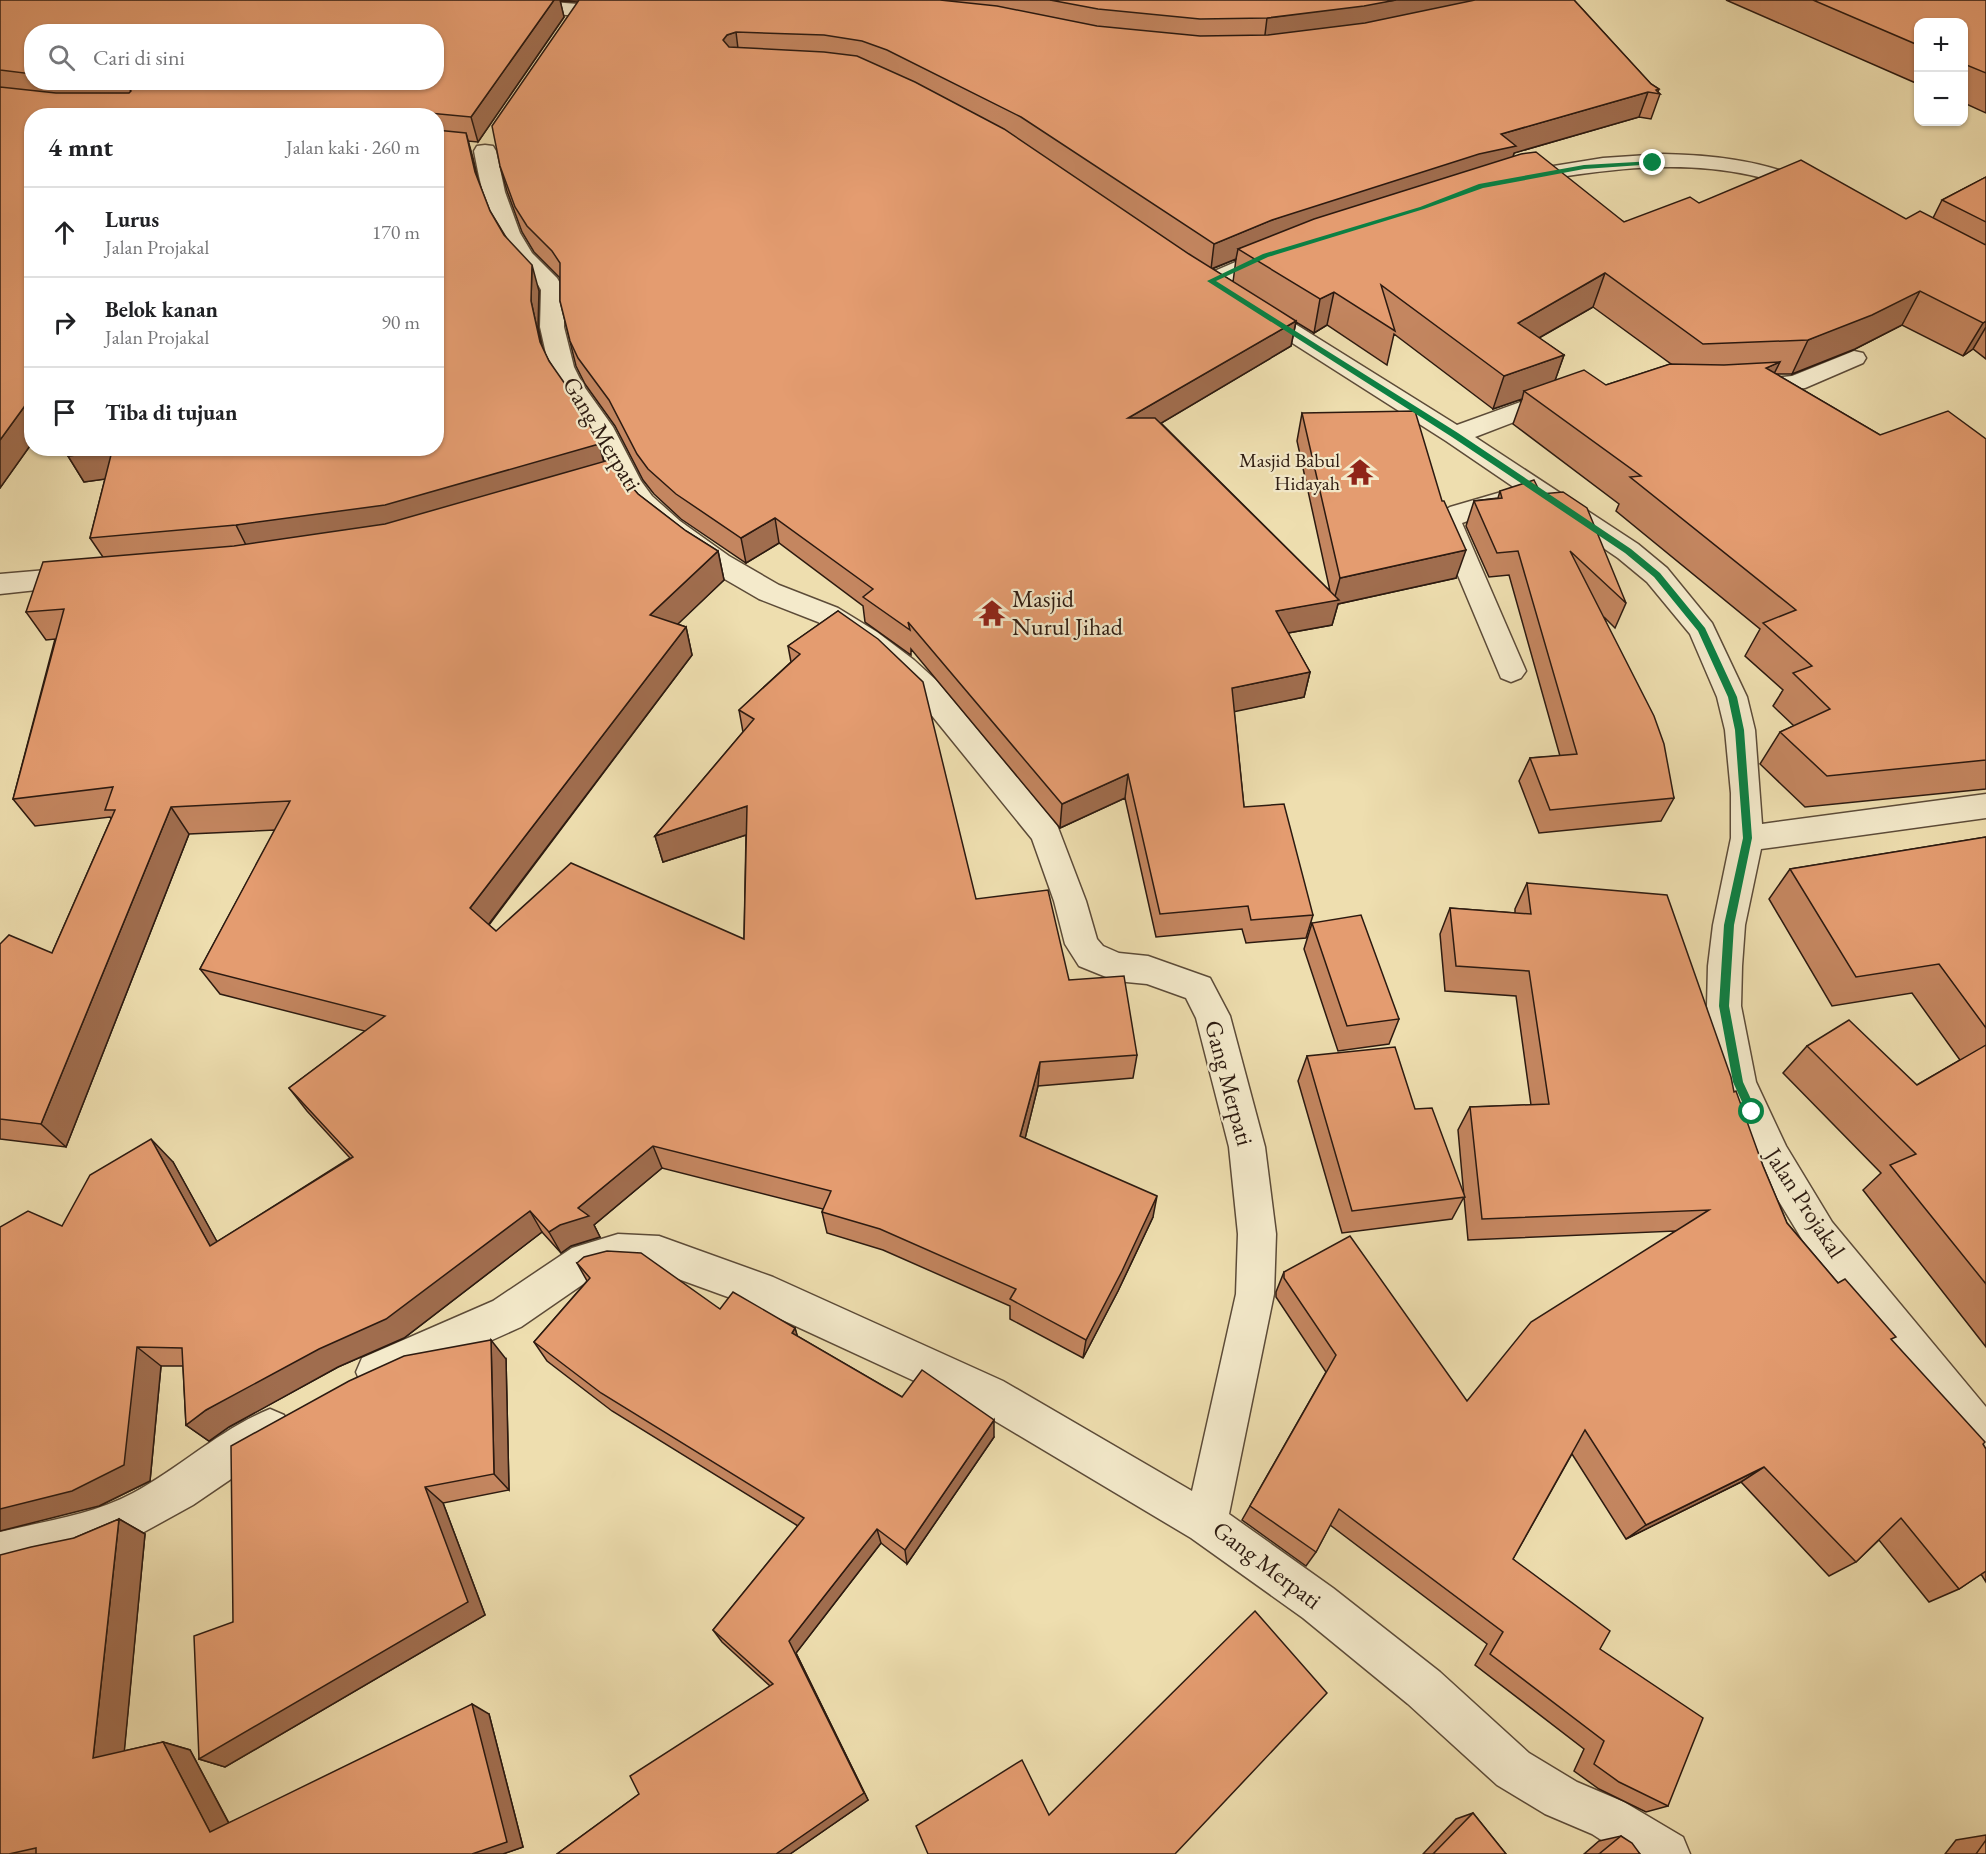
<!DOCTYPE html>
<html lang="id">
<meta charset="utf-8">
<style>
body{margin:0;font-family:"EB Garamond",serif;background:#f2f2f2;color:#202124}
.controls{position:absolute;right:18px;top:18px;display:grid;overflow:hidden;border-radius:12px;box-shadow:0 2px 4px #0004}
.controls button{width:54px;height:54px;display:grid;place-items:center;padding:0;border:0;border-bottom:2px solid #e0e0e0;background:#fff;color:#202124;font:30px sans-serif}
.stop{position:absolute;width:18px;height:18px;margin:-14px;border:4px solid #0b8043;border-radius:50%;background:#fff}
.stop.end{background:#0b8043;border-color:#fff;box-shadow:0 2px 6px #0008}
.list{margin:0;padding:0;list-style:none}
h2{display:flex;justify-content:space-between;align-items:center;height:78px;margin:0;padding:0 24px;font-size:26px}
h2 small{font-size:20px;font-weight:400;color:#757577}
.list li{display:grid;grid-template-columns:39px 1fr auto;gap:18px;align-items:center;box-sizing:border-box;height:90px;padding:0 24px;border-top:2px solid #e0e0e0}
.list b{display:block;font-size:22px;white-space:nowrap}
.list p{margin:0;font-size:20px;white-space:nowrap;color:#757577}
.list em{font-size:20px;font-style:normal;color:#757577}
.icon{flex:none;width:33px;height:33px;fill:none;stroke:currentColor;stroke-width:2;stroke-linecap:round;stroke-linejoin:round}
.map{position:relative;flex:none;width:1986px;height:1854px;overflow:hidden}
.search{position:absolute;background:#fff;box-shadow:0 2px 4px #0004;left:24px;top:24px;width:420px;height:66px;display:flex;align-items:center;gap:15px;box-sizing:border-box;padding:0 21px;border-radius:24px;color:#757577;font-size:22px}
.panel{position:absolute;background:#fff;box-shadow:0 2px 4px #0004;left:24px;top:108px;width:420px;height:348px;border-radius:24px}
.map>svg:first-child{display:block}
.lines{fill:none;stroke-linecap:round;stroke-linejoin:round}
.minor-casing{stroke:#5c4b38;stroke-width:3}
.minor{fill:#f4eacb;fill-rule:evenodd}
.wall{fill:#c48660;stroke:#2c1a10;stroke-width:1.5;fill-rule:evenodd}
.shaded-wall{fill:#a06d4e;stroke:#2c1a10;stroke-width:1.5}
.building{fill:#e49c70;stroke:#2c1a10;stroke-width:1.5}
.route{fill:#0b8043}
.labels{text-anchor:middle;stroke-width:4.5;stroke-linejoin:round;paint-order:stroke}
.far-poi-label{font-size:20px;fill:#2c1a10;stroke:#f4eacb;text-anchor:end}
.street-label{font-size:24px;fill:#2c1a10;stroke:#f4eacb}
.poi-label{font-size:24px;fill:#2c1a10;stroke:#f4eacb;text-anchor:start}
</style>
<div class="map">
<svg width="1986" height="1854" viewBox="0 0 1986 1854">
<rect width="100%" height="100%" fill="#eedeaf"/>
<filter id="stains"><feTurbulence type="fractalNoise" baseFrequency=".00333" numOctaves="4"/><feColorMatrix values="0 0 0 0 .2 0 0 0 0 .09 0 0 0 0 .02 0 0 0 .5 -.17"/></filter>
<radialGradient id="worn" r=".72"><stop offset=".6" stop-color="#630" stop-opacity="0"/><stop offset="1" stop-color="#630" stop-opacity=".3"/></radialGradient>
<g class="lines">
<defs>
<g id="minor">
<polygon points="443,0 525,0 618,7 625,9 628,13 625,17 618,19 452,6 445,4"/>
<path d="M 485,145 L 493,146 L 496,151 L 505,192 L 520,233 L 532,253 L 557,278 L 564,290 L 564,327 L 574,367 L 583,385 L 613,427 L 641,481 L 652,496 L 680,521 L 729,556 L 779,585 L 838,608 L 877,632 L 914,660 L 936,680 L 1057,825 L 1086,901 L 1097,939 L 1103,946 L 1119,953 L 1148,956 L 1210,978 L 1230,1016 L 1265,1147 L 1276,1234 L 1274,1294 L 1229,1514 L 1333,1588 L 1440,1672 L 1529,1753 L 1577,1782 L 1624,1802 L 1683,1837 L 1690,1854 L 1623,1854 L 1592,1834 L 1545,1814 L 1497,1785 L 1408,1704 L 1303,1618 L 1191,1538 L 975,1409 L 750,1305 L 659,1272 L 618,1270 L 595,1276 L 521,1327 L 376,1392 L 362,1386 L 356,1372 L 362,1358 L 493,1301 L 572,1248 L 618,1234 L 659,1236 L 773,1277 L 1003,1381 L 1192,1491 L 1236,1294 L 1238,1234 L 1229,1147 L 1196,1018 L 1186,998 L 1147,984 L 1116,981 L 1079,966 L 1065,944 L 1054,901 L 1032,839 L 916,696 L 893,675 L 857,646 L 818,622 L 759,599 L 709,570 L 661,534 L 634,508 L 617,485 L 588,428 L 558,385 L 549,367 L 540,327 L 541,290 C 536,278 521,271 513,259 C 490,227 481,189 474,151 L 477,146 Z"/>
<path d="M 1663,154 C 1712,155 1757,160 1802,178 C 1809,182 1817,183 1822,190 L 1819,195 L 1811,197 C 1790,191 1772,179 1750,175 C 1674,158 1593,171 1517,184 L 1509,183 L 1506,178 L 1509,173 L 1517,172 L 1603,158 Z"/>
<polygon points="1275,245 1283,247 1286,252 1283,257 1228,282 1457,425 1551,391 1560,388 1569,391 1572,396 1569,401 1475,437 1638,544 1667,568 1712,623 1747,697 1755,730 1762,824 1986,794 1986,818 1761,849 1745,925 1742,966 1741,1006 1756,1082 1786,1146 1832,1222 1986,1407 1986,1459 1972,1453 1806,1246 1760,1170 1720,1082 1707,1006 1708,966 1713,925 1731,838 1731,793 1725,730 1717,697 1690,634 1647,582 1618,558 1527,496 1523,502 1462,523 1526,671 1521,678 1511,682 1501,678 1436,523 1442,512 1450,507 1515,488 1446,441 1203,286 1199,281 1203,276"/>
<polygon points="1854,351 1863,353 1866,358 1863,363 1805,388 1748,395 1739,392 1736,387 1739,382 1792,376"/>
<polygon points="82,567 92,570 96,577 92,584 0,594 0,574"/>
<path d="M 270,1409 L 284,1415 L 290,1429 L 284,1443 L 193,1505 L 144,1532 L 93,1551 L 0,1574 L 0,1532 C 44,1521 92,1515 133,1493 C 180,1468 220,1429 270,1409 Z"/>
</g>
</defs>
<use href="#minor" class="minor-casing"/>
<use href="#minor" class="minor"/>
</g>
<g class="wall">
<path d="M 0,0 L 1574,0 L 1651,84 L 1659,89 L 1658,92 L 1660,94 L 1651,119 L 1639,117 L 1514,153 L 1513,157 L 1624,222 L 1699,203 L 1906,219 L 1933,218 L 1942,200 L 1986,177 L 1986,359 L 1973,349 L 1963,356 L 1902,325 L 1855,349 L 1792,374 L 1776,374 L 1880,435 L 1986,439 L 1986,789 L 1805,807 L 1760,764 L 1780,732 L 1794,726 L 1773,706 L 1783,690 L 1745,656 L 1760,629 L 1616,511 L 1619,504 L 1513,424 L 1522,399 L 1493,409 L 1394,334 L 1387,365 L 1327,325 L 1314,333 L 1296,322 L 1291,346 L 1161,423 L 1330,591 L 1297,441 L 1302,413 L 1456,578 L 1338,604 L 1332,625 L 1288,633 L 1310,672 L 1304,697 L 1234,711 L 1244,807 L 1313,915 L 1306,938 L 1246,943 L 1242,929 L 1156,937 L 1125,798 L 1060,828 L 911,649 L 911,655 L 865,622 L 863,606 L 779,543 L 746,563 L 681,519 L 654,494 L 643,480 L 615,426 L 585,384 L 576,366 L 560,301 L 560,278 L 534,252 L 522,232 L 507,191 L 500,166 L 578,2 L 560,1 L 564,17 L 478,142 L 468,141 L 478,180 L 490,211 L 539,291 L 538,327 L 542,347 L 549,361 L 599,444 L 604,461 L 638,494 L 686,531 L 718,551 L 724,580 L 677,624 L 686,627 L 692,655 L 489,925 L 496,931 L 744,939 L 746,835 L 663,862 L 655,836 L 743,732 L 739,710 L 791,662 L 788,646 L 838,611 L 976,899 L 1069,980 L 1137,1055 L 1133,1078 L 1038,1086 L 1025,1138 L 1153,1217 L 1118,1291 L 1083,1358 L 1010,1319 L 1010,1306 L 883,1250 L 827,1233 L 822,1212 L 823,1209 L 662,1168 L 594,1225 L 600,1237 L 571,1246 L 561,1253 L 542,1232 L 404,1338 L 338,1367 L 229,1427 L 209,1441 L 186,1425 L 183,1366 L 161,1366 L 150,1481 L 99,1506 L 62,1226 L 173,1162 L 217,1242 L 350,1158 L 307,1111 L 289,1088 L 365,1031 L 220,994 L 200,969 L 275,830 L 189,834 L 66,1147 L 0,1139 L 0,944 L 52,953 L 111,819 L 110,817 L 35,826 L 13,799 L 55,639 L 46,640 L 26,612 L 103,557 L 90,538 L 105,479 L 84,482 L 68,456 L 436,448 L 436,116 L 32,116 L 32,443 L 0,488 ZM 32,32 L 436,82 L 32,82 ZM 1236,259 L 1233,282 L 1212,269 ZM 1593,307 L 1671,364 L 1606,385 L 1555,380 L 1564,355 L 1539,338 Z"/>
<polygon points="1726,0 1986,0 1986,113 1964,103 1964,22 1918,22 1918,84"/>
<polygon points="1500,491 1541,494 1626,603 1615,628 1604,617 1674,798 1661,821 1539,833 1519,781 1530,758 1560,756 1509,575 1489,577 1466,526 1474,501 1498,498"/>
<polygon points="1986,837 1986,1347 1863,1190 1881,1173 1783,1073 1807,1046 1917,1085 1960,1060 1912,993 1832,1006 1769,899 1790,869"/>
<polygon points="1527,883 1734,1092 1763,1166 1787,1223 1838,1283 1891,1340 1986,1449 1986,1582 1981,1574 1959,1589 1929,1602 1879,1540 1856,1562 1829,1576 1741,1482 1626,1539 1572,1454 1513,1559 1600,1649 1668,1806 1646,1812 1599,1789 1574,1771 1584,1749 1475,1665 1487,1644 1330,1525 1316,1552 1306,1566 1242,1520 1326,1372 1276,1297 1276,1292 1284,1272 1467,1401 1675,1231 1468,1240 1464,1197 1452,1219 1342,1233 1298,1081 1307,1056 1415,1109 1464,1197 1458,1130 1470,1107 1531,1105 1516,996 1445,991 1440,934 1450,908 1515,913 1515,909"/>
<polygon points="1312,923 1399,1019 1389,1044 1338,1051 1304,949"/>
<polygon points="577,1263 720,1309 795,1328 797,1336 902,1397 994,1437 907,1564 881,1543 796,1653 868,1800 790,1854 557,1854 639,1794 770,1686 722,1642 713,1630 798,1526 612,1411 547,1361 534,1342 587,1281"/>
<polygon points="506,1359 509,1490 443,1503 485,1615 225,1767 199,1759 233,1622"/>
<polygon points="119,1519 145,1534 124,1751 163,1742 190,1750 229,1823 489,1714 523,1847 503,1854 0,1854 74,1538"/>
<polygon points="1473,1813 1506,1854 1423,1854 1456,1819"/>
<polygon points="1986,1835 1986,1854 1945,1854 1956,1840"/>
<polygon points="1621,1836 1640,1854 1584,1854 1599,1841"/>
</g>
<g class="shaded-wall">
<polygon points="554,0 560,0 564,17 478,142 471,117"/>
<polygon points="1396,0 1509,0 1264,43 1267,18"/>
<polygon points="736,32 739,57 730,60 723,40 727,35"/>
<polygon points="1648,92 1639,117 1514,153 1509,171 1238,249 1236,259 1211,269 1214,244 1272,220 1501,134"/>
<polygon points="466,133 473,158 482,197 475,172"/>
<polygon points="532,265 539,291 538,327 547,368 540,342 531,301"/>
<polygon points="1605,273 1593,307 1507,356 1518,323"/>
<polygon points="1920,291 1902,325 1855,349 1792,374 1808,340"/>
<polygon points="1334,292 1327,325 1314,333 1320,299"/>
<polygon points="1296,321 1291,346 1126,444 1128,418"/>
<polygon points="1986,321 1986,327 1973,349 1963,356 1983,323"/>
<polygon points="1564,355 1552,389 1524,391 1522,399 1493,409 1504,376"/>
<polygon points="1780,362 1763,395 1766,368"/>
<polygon points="32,396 32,443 0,488 0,440"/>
<polygon points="599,444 606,470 396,531 249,551 236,525"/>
<polygon points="112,451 127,476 84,482 68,456"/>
<polygon points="775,518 779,543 746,563 741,538"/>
<polygon points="1466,550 1456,578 1338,604 1332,625 1271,636 1276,611 1334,600 1340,578"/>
<polygon points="718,551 724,580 657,644 650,615"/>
<polygon points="686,627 692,655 482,933 470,908"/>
<polygon points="1310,672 1304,697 1228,713 1232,688"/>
<polygon points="1128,774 1125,798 1060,828 1062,804"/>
<polygon points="747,806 752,833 663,862 655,836"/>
<polygon points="171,807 189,834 66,1147 41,1124"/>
<polygon points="1040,1062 1038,1086 1020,1159 1020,1136"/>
<polygon points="151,1139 173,1162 231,1267 210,1246"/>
<polygon points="653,1146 662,1168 594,1225 600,1237 571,1246 561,1253 549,1232"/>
<polygon points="1157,1196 1153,1217 1118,1291 1083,1358 1086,1340"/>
<polygon points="530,1211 542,1232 404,1338 338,1367 229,1427 209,1441 186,1425 206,1410"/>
<polygon points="795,1328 801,1348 792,1333"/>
<polygon points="491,1340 506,1359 509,1490 494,1474"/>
<polygon points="137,1347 161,1366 150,1481 99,1506 0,1531 0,1509"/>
<polygon points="994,1420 994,1437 907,1564 905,1550"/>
<polygon points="1764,1467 1741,1482 1626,1539 1646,1525"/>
<polygon points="425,1487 443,1503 485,1615 225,1767 199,1759"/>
<polygon points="119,1519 145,1534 123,1765 93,1758"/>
<polygon points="877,1529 881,1543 796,1653 868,1800 790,1854 776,1854 789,1641"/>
<polygon points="472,1704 489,1714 523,1847 503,1854 472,1854"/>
<polygon points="163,1742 190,1750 236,1837 210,1832"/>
</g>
<g class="building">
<polygon points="0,0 554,0 471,117 429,113 426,116 32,116 32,396 0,440 0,87 56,93 129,93 131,91 126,85 115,82 436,82 436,32 32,32 32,74 0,70"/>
<polygon points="579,0 940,0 997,6 1097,26 1200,36 1268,35 1365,23 1475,0 1574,0 1651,84 1659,89 1656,90 1660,94 1648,92 1501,134 1516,146 1479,154 1272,220 1214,244 1021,117 887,50 862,41 824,35 736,32 727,35 723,40 729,47 824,52 857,56 915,82 1004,129 1189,254 1296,321 1128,418 1155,418 1339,600 1276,611 1310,672 1232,688 1244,807 1284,804 1313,915 1251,920 1248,906 1160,914 1128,774 1062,804 908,622 910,630 863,597 873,589 775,518 741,538 676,494 648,469 637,454 609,400 578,358 570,341 560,301 560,263 552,251 527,226 515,207 500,166 492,126"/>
<polygon points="1050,0 1396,0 1364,6 1267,18 1200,19 1098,9"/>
<polygon points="1813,0 1986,0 1986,73 1964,64 1964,22 1918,22 1918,45"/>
<polygon points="436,130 466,133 475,172 490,211 504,235 532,265 531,301 540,342 549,361 579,404 599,444 385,505 236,525 90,538 112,451 68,456 70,448 436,448"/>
<polygon points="1536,152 1624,222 1690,197 1699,203 1801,160 1906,219 1920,211 1986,245 1986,321 1983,323 1920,291 1872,315 1808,340 1703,344 1605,273 1518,323 1564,355 1504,376 1381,285 1395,331 1334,292 1320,299 1238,249 1314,219 1521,154"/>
<polygon points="1986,177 1986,222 1942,200"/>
<polygon points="1780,362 1766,368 1880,435 1948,411 1986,439 1986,760 1827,776 1780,732 1830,709 1793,673 1812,666 1763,623 1796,610 1630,477 1641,476 1524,391 1584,370 1606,385 1670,364 1724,365"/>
<polygon points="1415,411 1442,501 1444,501 1466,550 1340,578 1302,413"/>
<polygon points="609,460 638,494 686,531 718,551 650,615 686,627 470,908 496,931 571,863 744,939 747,806 655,836 754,719 739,710 800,654 788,646 838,611 878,639 923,682 976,899 1048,890 1069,980 1124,976 1137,1055 1040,1062 1020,1136 1157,1196 1122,1271 1086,1340 1010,1299 1016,1289 880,1229 822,1212 831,1191 653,1146 578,1208 589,1216 560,1225 549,1232 530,1211 386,1319 319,1349 206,1410 186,1425 182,1348 137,1347 124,1465 72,1491 0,1509 0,1227 28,1211 62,1226 90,1175 151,1139 210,1246 353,1157 289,1088 385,1016 200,969 290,801 171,807 41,1124 0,1119 0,944 9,935 52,953 115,810 105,810 113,787 13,799 64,609 26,612 43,562 234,546 385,524"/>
<polygon points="1534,480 1541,494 1563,492 1587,508 1626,603 1570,551 1654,716 1664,744 1674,798 1550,810 1530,758 1577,754 1518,551 1497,553 1474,501 1502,498 1500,491"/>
<polygon points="1986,837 1986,1028 1939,964 1856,977 1790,869"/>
<polygon points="1527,883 1667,895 1731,1077 1734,1092 1736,1091 1763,1166 1787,1223 1838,1283 1845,1279 1896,1337 1891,1339 1985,1442 1983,1444 1986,1449 1986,1571 1959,1589 1901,1518 1856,1562 1764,1467 1646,1525 1585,1430 1513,1559 1610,1631 1600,1649 1703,1718 1668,1806 1619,1782 1594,1764 1604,1741 1490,1654 1503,1632 1339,1509 1316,1552 1250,1506 1336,1355 1284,1278 1284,1272 1350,1236 1467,1401 1531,1322 1709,1210 1482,1219 1470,1107 1549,1104 1529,971 1456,966 1450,908 1531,914"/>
<polygon points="1361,915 1399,1019 1347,1026 1312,923"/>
<polygon points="1849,1020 1917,1085 1986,1045 1986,1284 1890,1165 1916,1154 1807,1046"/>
<polygon points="1395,1047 1415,1109 1432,1108 1465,1197 1352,1211 1307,1056"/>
<polygon points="607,1251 641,1253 720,1309 733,1292 795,1328 792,1333 902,1397 922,1370 994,1420 905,1550 877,1529 789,1641 864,1793 776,1854 557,1854 639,1794 630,1776 773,1684 713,1630 804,1518 601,1393 534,1342 590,1278 577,1263 584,1257"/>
<polygon points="491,1340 494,1474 425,1487 468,1602 199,1759 194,1636 233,1622 231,1446 349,1381 404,1356"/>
<polygon points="119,1519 93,1758 163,1742 210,1832 472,1704 507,1842 472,1854 36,1854 36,1848 9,1854 0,1854 0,1555 31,1547 74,1538"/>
<polygon points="1255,1611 1327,1693 1175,1854 928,1854 916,1826 1022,1760 1049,1815"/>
<polygon points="1473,1813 1506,1854 1433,1854"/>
<polygon points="1621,1836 1632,1843 1640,1854 1599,1854"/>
<polygon points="1986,1840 1986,1854 1976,1854"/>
</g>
<polygon class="route" points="1653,161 1656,164 1584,169 1483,188 1424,209 1268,257 1216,281 1458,433 1631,549 1660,573 1705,628 1737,697 1744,730 1752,838 1734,925 1729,1006 1743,1082 1757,1112 1752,1117 1748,1115 1733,1082 1719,1006 1724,925 1743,838 1735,730 1728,697 1698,631 1654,577 1625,553 1452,437 1207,281 1263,254 1420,207 1479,184 1584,165"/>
<defs>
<symbol id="temple-bare" viewBox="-9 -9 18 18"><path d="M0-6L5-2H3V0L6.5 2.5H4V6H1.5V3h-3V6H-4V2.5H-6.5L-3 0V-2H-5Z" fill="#8f2418" stroke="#f4eacb" stroke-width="2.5" paint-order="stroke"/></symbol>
</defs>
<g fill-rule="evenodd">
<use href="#temple-bare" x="1341" y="453" width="38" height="38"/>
<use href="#temple-bare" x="973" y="594" width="38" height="38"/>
</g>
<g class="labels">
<g class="far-poi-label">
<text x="1340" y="467">Masjid Babul<tspan x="1340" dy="23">Hidayah</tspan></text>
</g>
<g class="street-label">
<text transform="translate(602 434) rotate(59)" y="8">Gang Merpati</text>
<text transform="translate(1229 1083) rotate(75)" y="8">Gang Merpati</text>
<text transform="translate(1805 1203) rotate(57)" y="8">Jalan Projakal</text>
<text transform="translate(1267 1565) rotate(37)" y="8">Gang Merpati</text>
</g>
<g class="poi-label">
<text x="1012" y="607">Masjid<tspan x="1012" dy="28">Nurul Jihad</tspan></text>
</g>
</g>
<rect width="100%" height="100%" filter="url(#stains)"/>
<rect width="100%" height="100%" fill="url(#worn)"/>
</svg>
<div class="controls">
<button>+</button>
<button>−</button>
</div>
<div class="stop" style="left:1752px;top:1112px"></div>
<div class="stop end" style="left:1653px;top:163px"></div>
<div class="search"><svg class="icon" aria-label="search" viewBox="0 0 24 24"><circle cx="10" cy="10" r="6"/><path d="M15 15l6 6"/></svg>Cari di sini</div>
<section class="panel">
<h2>4 mnt<small>Jalan kaki · 260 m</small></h2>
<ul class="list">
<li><svg class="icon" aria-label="ahead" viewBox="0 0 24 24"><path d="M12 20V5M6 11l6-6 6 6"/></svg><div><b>Lurus</b><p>Jalan Projakal</p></div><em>170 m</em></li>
<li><svg class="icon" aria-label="right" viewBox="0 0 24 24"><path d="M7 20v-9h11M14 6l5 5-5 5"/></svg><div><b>Belok kanan</b><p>Jalan Projakal</p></div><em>90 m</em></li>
<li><svg class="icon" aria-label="arrive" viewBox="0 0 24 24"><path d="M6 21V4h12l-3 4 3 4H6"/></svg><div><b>Tiba di tujuan</b></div></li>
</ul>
</section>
</div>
